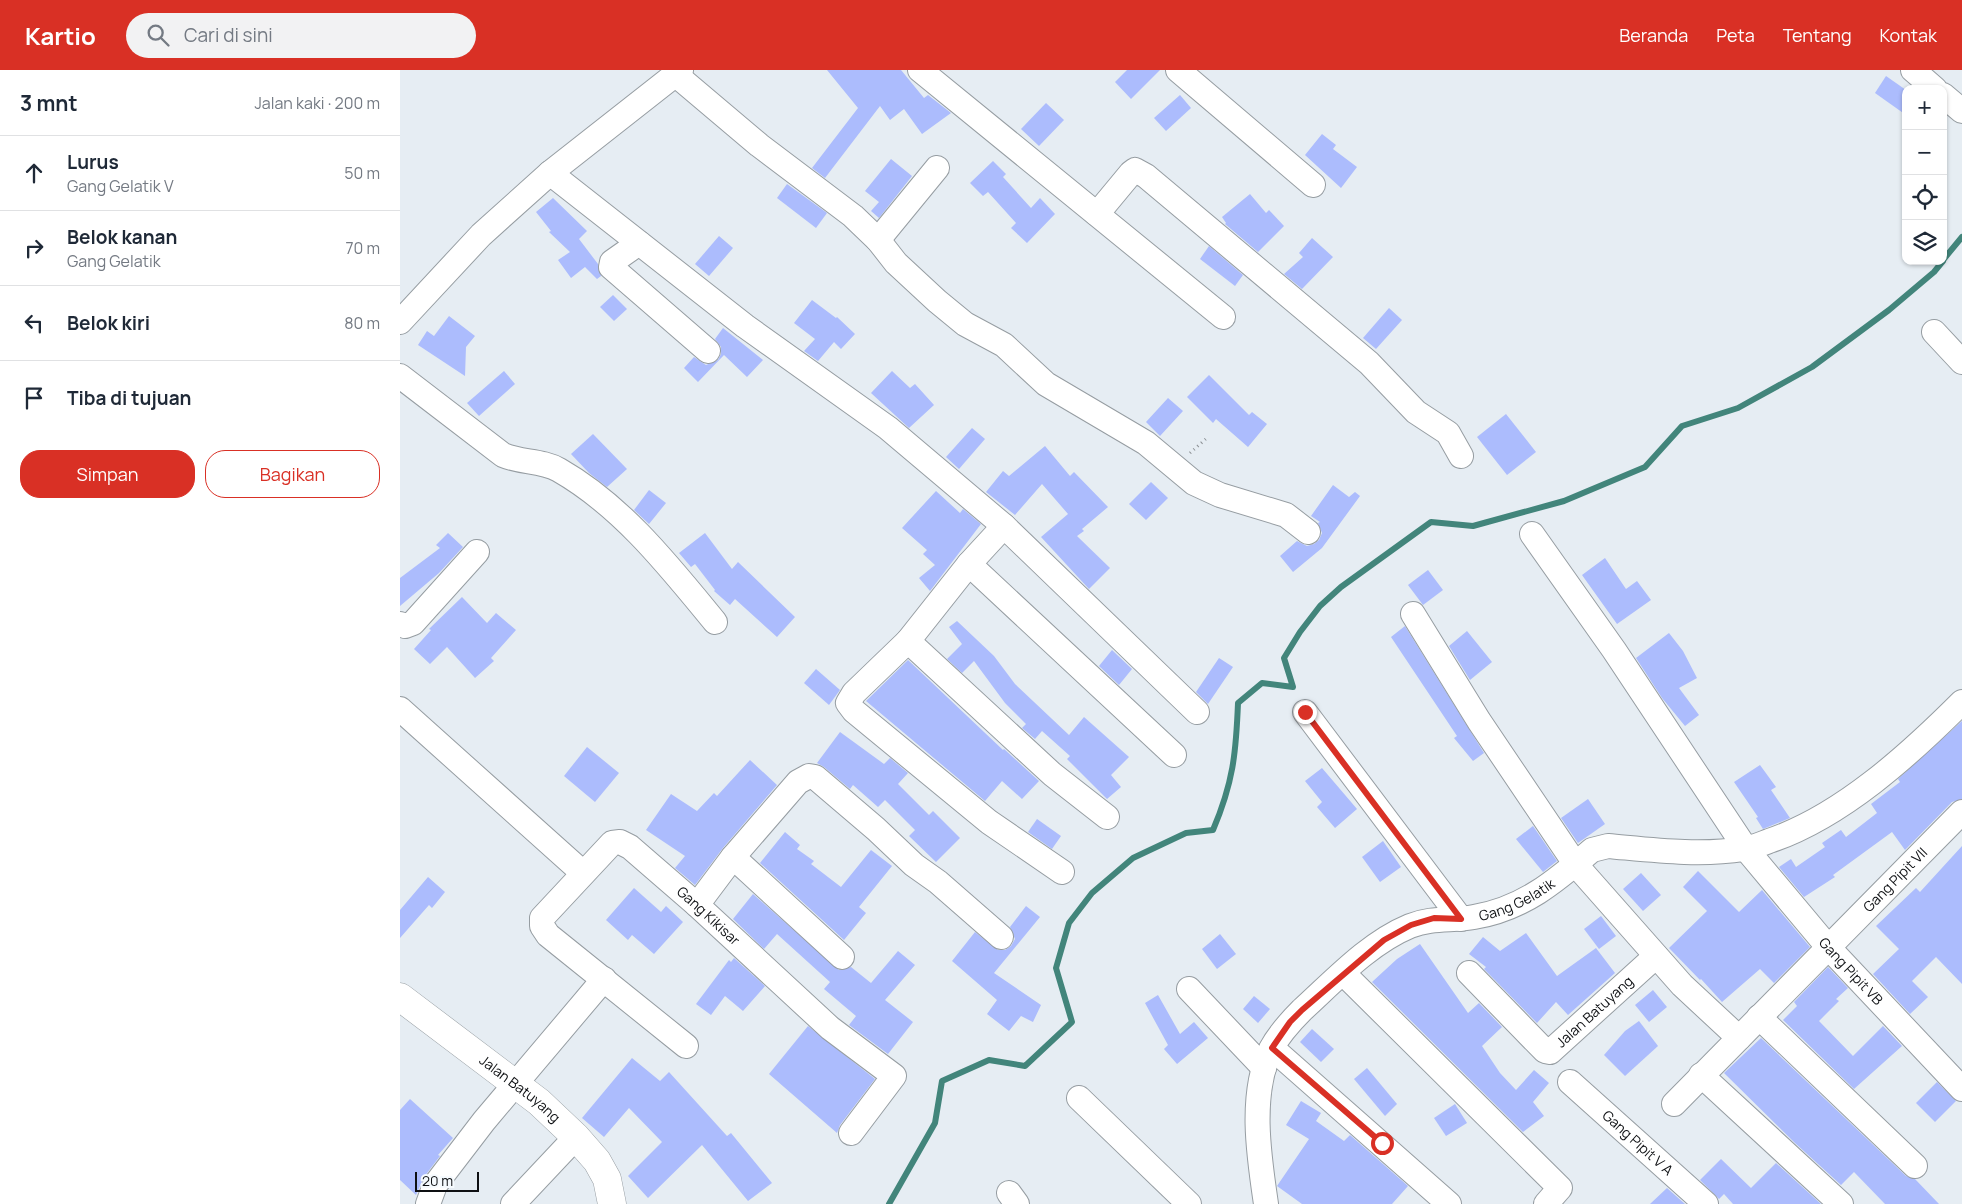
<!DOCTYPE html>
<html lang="id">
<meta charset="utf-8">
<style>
body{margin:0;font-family:Manrope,sans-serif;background:#f2f2f3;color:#1f2937}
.controls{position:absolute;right:15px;top:15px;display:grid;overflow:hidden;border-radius:10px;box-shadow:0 1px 4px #0004}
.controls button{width:45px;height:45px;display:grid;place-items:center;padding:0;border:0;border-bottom:1px solid #e0e1e3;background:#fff;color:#1f2937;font:25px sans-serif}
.scale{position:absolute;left:15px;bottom:12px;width:64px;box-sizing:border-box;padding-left:5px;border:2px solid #0e1013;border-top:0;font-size:14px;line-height:18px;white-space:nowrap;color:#0e1013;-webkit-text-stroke:4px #f5fafe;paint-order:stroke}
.stop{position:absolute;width:15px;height:15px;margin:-11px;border:4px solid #d93025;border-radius:50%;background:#fff}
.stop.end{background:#d93025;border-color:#fff;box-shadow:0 1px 5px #0008}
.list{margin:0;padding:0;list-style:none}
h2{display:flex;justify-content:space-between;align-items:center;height:65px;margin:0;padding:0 20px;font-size:21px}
h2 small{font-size:16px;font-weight:400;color:#747a83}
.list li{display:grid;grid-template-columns:32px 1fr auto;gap:15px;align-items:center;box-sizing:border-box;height:75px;padding:0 20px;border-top:1px solid #e0e1e3}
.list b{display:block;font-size:19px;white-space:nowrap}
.list p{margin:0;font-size:16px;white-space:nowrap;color:#747a83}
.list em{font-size:16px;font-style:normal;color:#747a83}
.actions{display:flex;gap:10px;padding:15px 20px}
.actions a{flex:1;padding:11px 0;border:1px solid #d93025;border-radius:20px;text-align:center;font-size:18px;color:#d93025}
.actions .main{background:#d93025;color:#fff}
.icon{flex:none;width:28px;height:28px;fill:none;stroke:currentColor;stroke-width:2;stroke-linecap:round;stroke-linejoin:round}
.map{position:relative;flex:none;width:1562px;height:1134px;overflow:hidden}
header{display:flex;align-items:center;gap:30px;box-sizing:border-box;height:70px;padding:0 25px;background:#d93025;color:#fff}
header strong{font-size:24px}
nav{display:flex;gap:28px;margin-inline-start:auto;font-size:18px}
.search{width:350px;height:45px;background:#f2f2f3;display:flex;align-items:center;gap:12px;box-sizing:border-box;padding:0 18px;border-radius:28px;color:#747a83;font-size:19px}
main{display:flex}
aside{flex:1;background:#fff}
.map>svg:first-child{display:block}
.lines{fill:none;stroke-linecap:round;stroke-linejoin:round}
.stream{stroke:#42857b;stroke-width:6}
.building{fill:#acbcfd}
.minor-casing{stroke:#969da2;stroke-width:26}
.tertiary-casing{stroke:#969da2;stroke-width:29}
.path{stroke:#8b9094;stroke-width:3;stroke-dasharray:1 4;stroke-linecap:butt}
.minor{stroke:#fff;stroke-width:24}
.tertiary{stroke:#fff;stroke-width:28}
.route{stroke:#d93025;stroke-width:6}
.labels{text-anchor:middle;stroke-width:4;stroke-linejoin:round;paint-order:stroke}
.street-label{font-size:14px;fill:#0e1013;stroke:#f5fafe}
</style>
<header>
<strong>Kartio</strong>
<div class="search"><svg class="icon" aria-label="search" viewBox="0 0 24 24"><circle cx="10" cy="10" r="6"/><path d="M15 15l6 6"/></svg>Cari di sini</div>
<nav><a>Beranda</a><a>Peta</a><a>Tentang</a><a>Kontak</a></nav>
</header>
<main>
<aside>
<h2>3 mnt<small>Jalan kaki · 200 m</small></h2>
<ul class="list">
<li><svg class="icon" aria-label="ahead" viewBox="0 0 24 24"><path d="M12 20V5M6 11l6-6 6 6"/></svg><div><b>Lurus</b><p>Gang Gelatik V</p></div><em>50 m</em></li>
<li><svg class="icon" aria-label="right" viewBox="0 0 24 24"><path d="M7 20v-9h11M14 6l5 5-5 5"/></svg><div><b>Belok kanan</b><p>Gang Gelatik</p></div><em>70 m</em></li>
<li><svg class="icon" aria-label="left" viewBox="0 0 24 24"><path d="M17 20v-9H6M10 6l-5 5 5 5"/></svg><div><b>Belok kiri</b></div><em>80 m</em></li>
<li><svg class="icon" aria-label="arrive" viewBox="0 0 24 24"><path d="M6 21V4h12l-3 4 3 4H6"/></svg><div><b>Tiba di tujuan</b></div></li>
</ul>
<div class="actions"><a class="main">Simpan</a><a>Bagikan</a></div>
</aside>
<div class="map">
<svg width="1562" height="1134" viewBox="0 0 1562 1134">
<rect width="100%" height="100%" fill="#e6edf3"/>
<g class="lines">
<g class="stream">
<polyline points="1543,190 1562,167"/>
<path d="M 489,1134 L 535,1053 L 542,1011 L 589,990 L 625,996 L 672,952 L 656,898 L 669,853 L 692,823 L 733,788 L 786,763 L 813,760 C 833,713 836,684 838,633 L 862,613 L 893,617 L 884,588 L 900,562 L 920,536 L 941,517 L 1031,452 L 1073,456 L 1164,431 L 1245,397 L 1282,356 L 1338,338 L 1412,297 L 1489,240 L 1534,202 L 1543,191"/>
</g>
</g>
<g class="building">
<polygon points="427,0 501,0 524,28 528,25 551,43 522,64 504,39 490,50 480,36 425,108 412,98 458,38"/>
<polygon points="727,0 760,0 731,29 715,12"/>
<polygon points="1486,6 1506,20 1506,45 1475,23"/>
<polygon points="780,25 791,38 766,61 754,48"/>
<polygon points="646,33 664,50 639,76 621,59"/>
<polygon points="922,64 936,75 933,79 957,97 941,118 905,85"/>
<polygon points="491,89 512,106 479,148 471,141 479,132 465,121"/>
<polygon points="593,91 606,104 603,107 631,138 640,128 655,144 627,173 611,158 616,153 588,122 583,126 570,113"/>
<polygon points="387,114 427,143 416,158 377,128"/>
<polygon points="850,124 866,143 869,140 884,156 858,182 825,154 826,153 822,147"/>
<polygon points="153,128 187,161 179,169 198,194 201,206 197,209 185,197 171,208 158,190 170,182 149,162 151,161 136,142"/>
<polygon points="319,166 333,178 309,206 295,194"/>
<polygon points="912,168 933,187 902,219 884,204 903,187 899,183"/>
<polygon points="809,176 843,205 835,216 800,189"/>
<polygon points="213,225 227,239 214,251 200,237"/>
<polygon points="412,230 436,248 437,247 455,264 441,279 434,272 418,291 404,281 415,269 394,253"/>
<polygon points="989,238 1002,250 976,279 963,268"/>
<polygon points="49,246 75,266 66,277 65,306 18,275 27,261 34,266"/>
<polygon points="323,258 363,290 347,307 324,285 298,312 284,298 294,287 306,295 318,290 321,284 321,277 315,269"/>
<polygon points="104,301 115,314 79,346 67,333"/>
<polygon points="492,301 510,318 515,314 534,335 509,358 471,323"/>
<polygon points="809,305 849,345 852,342 867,354 848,377 816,349 813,353 787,327"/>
<polygon points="768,328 783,341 760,366 746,352"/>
<polygon points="1106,344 1136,382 1107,405 1077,367"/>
<polygon points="572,358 585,369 559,399 546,387"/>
<polygon points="193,364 227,399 207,417 189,403 171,384"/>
<polygon points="645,376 670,406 674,402 708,437 682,459 684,461 677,466 710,498 689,519 641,467 668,444 642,414 615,445 586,422 603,401 609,406"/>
<polygon points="751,412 768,428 746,450 729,434"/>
<polygon points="933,415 949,427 955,422 960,426 922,478 893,502 880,486 897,471 907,476 914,474 919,470 922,463 918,453 920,452 911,446"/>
<polygon points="249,420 266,433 249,454 234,440"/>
<polygon points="536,421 560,443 563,439 581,454 530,521 519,508 535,495 523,484 527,480 502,458"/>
<polygon points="48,463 63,477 39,503 0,536 0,508 40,478 36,475"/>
<polygon points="305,463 332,499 338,492 395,547 377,567 335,529 330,535 314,521 315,520 295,494 291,497 279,483"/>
<polygon points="1205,488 1226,519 1237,511 1251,530 1217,554 1182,505"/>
<polygon points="1028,500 1043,520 1023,535 1008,515"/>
<polygon points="62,527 87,553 96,543 116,560 91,588 94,591 75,608 47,577 30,594 14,579 31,560 29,559"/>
<polygon points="557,551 594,586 615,614 669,665 684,647 729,687 711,705 721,717 707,729 667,689 670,686 642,661 635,669 622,658 626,654 605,633 574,591 562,603 547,589 562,574 549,557"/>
<polygon points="1005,556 1084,683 1073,691 1054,668 1057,666 991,567"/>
<polygon points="1067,561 1092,592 1070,610 1049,576"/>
<polygon points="1269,563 1283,581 1297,608 1279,618 1299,645 1285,656 1262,628 1236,588"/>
<polygon points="712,580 732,599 719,615 699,596"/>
<polygon points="819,588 833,597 808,634 796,622"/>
<polygon points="508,590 603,680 604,679 639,711 622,729 602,711 585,731 466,631"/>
<polygon points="416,599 440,620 429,635 404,613"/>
<polygon points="1562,651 1562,729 1552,732 1505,780 1492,762 1433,805 1435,807 1404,827 1379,797 1391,789 1396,797 1425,777 1422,773 1441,760 1446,767 1477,743 1471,734 1500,712 1498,709"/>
<polygon points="440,662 484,694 490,688 508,703 498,714 529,745 533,741 560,768 536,792 509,766 515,760 485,730 478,737 453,715 450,719 424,697 417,693"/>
<polygon points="187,677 219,703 195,732 164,706"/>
<polygon points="350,690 377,715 323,778 295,815 275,798 285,786 246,760 271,724 297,741 314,723 317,726"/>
<polygon points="1360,695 1376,717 1371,720 1390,748 1363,759 1356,748 1358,747 1334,712"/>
<polygon points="922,698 957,739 935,758 917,737 922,732 905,711"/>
<polygon points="1188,729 1205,754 1178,773 1161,748"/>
<polygon points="637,749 661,766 652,779 628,762"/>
<polygon points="1133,756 1157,791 1143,802 1116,769"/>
<polygon points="385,762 400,775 397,779 414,791 411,794 441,817 471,780 492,796 459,837 466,843 444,870 360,793"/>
<polygon points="983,771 1001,797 980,812 962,787"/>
<polygon points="1562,776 1562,914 1536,887 1512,911 1528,927 1510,944 1473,904 1499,879 1476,856 1516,818 1520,822"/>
<polygon points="1298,801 1339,842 1362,820 1410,877 1374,913 1360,899 1322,932 1301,909 1300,910 1269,878 1307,841 1283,817"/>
<polygon points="1241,803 1261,825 1243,841 1223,819"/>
<polygon points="28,807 45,822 32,838 29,835 0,868 0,840"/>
<polygon points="234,818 261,842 266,836 283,852 254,884 232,865 228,870 206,850"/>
<polygon points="353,824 439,900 451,897 471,913 498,881 515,895 485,930 513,952 488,984 449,955 456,946 424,919 430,912 377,864 364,879 333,849"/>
<polygon points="626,836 640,847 594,903 641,935 633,952 621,946 609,961 587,944 597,930 552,891 575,862 598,880 605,880 611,876 615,869 610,857"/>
<polygon points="1201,846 1216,866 1199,879 1184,859"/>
<polygon points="1126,863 1157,906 1196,878 1215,903 1168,945 1156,932 1137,953 1084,899 1086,897 1069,884 1083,867 1100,881"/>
<polygon points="820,864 836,884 817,899 802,879"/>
<polygon points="1020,874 1068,943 1079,933 1102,957 1082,976 1100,1003 1116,1020 1134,1000 1149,1013 1133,1032 1144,1046 1123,1062 972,912 997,889"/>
<polygon points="334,888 365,916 343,941 325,926 311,945 296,934 329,890 331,892"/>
<polygon points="1428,897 1448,918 1436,929 1439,931 1419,951 1453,986 1483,956 1502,976 1454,1019 1383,950 1397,936 1394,932"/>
<polygon points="1253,920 1267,937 1249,952 1235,935"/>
<polygon points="758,925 780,964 794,952 808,968 777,994 764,979 768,975 745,933"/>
<polygon points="854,926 870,939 858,953 843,939"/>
<polygon points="1239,951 1258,976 1225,1006 1204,985 1225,961"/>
<polygon points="408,956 475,1009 440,1055 437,1063 369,1004"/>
<polygon points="912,959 934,979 921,992 900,972"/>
<polygon points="1361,968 1506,1106 1515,1109 1539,1134 1485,1134 1454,1102 1441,1115 1395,1073 1324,1003"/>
<polygon points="232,988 260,1011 269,1002 327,1066 331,1063 372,1113 348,1131 302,1075 248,1128 228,1106 262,1072 229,1038 204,1067 182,1048"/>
<polygon points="967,998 997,1034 985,1046 954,1009"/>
<polygon points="1537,1012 1556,1031 1535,1052 1516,1033"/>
<polygon points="10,1029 53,1068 38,1085 40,1086 24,1107 16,1125 0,1110 0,1040"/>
<polygon points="901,1031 921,1043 916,1051 944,1071 950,1065 1008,1116 992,1134 902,1134 877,1116 909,1069 886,1055"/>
<polygon points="1055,1034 1067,1053 1046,1066 1034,1048"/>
<polygon points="1321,1089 1351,1118 1376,1093 1421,1134 1333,1134 1324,1124 1319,1129 1300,1110"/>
<polygon points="1267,1118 1285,1134 1250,1134"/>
</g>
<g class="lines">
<defs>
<g id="minor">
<polyline points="520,0 823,247"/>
<polyline points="778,0 913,115"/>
<polyline points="1513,0 1535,19"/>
<polyline points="275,4 359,75 453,146 478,170 496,193 537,231 565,254 604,275 646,314 746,373 794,413 820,425 886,445 908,462"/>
<polyline points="1543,25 1562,41"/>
<polyline points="150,103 345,256 488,358 604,456 797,642"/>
<polyline points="697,144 731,103 735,100 746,106 969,293 1016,342 1048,363 1061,386"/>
<polyline points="478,170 537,98"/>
<polyline points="239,173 212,192 211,197 308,281"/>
<polyline points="0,252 81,165 150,103 281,0"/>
<polyline points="1534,262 1562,292"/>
<path d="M 0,306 L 103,385 C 121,393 142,390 159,400 C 222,436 269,496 315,552"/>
<polyline points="604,456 569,494 508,571 454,623 448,633 454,641 589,752 662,802"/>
<path id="s1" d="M 1132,464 L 1214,580 L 1346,779 L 1428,877 L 1562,1019"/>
<polyline points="569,494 774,685"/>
<polyline points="1013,544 1079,651 1176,795 1282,915 1339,968"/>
<polyline points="0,554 5,556 13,553 77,482"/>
<polyline points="508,571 652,704 707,747"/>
<polyline points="0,639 183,803"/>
<polyline points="905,642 1061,849"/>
<polyline points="333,787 442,887"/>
<polyline points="297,835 333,787 398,712 409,706 415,707 476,759 514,795 538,812 601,867"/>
<polyline points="943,903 1160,1118 1146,1134"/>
<path id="s2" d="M 1069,903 L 1145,981 L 1150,982 L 1256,886"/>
<polyline points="789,919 864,998"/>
<polyline points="1359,947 1515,1096"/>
<path id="s3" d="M 286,976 L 148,865 L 142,856 L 142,848 L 212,773 L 220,772 L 230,777 L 297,835 L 430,958 L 494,1006 L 451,1063"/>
<polyline points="872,978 1049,1134"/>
<polyline points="1301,1005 1441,1134"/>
<path id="s4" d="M 1170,1012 L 1306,1134"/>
<polyline points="679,1028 789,1134"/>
<path id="s5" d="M 1274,1034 L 1562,742"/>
<polyline points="609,1123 617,1134"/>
<polyline points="28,1134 35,1115 84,1051 204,909"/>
<polyline points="113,1134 176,1067"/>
<path id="s6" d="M 866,1134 C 859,1087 849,1024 871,979 C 879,964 891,951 902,940 C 935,910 969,873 1010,856 C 1032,847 1052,851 1074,847 C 1123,839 1156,811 1192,780 L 1208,776 C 1253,780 1298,786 1344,779 C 1352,778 1361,774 1369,771 C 1441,747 1509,685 1562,632"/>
</g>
<g id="tertiary">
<path id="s7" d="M 0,927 L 139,1032 L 176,1067 L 197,1091 L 207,1109 L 212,1134"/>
</g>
</defs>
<use href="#minor" class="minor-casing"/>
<use href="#tertiary" class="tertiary-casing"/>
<polyline class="path" points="790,383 808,367"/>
<use href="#minor" class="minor"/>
<use href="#tertiary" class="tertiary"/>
</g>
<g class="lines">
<polyline class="route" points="905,642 1061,849 1034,848 1011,855 984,870 902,940 890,952 872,978 982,1073"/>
</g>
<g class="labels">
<g class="street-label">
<text dy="5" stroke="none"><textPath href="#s5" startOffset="315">Gang Pipit VII</textPath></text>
<text dy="5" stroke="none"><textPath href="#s6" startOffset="456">Gang Gelatik</textPath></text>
<text dy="5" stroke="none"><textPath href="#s3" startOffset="422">Gang Kikisar</textPath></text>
<text dy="5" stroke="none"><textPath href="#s1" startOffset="542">Gang Pipit VB</textPath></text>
<text dy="5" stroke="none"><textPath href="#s2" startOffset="174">Jalan Batuyang</textPath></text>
<text dy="5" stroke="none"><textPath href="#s7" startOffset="151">Jalan Batuyang</textPath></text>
<text dy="5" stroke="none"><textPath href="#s4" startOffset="91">Gang Pipit V A</textPath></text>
</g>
</g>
</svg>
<div class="controls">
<button>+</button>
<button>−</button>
<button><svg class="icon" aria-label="locate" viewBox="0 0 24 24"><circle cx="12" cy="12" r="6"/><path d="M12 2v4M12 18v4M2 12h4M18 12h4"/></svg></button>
<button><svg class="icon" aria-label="layers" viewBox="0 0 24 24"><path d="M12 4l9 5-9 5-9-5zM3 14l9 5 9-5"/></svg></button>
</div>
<div class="scale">20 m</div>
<div class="stop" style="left:982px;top:1073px"></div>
<div class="stop end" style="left:905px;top:642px"></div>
</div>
</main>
